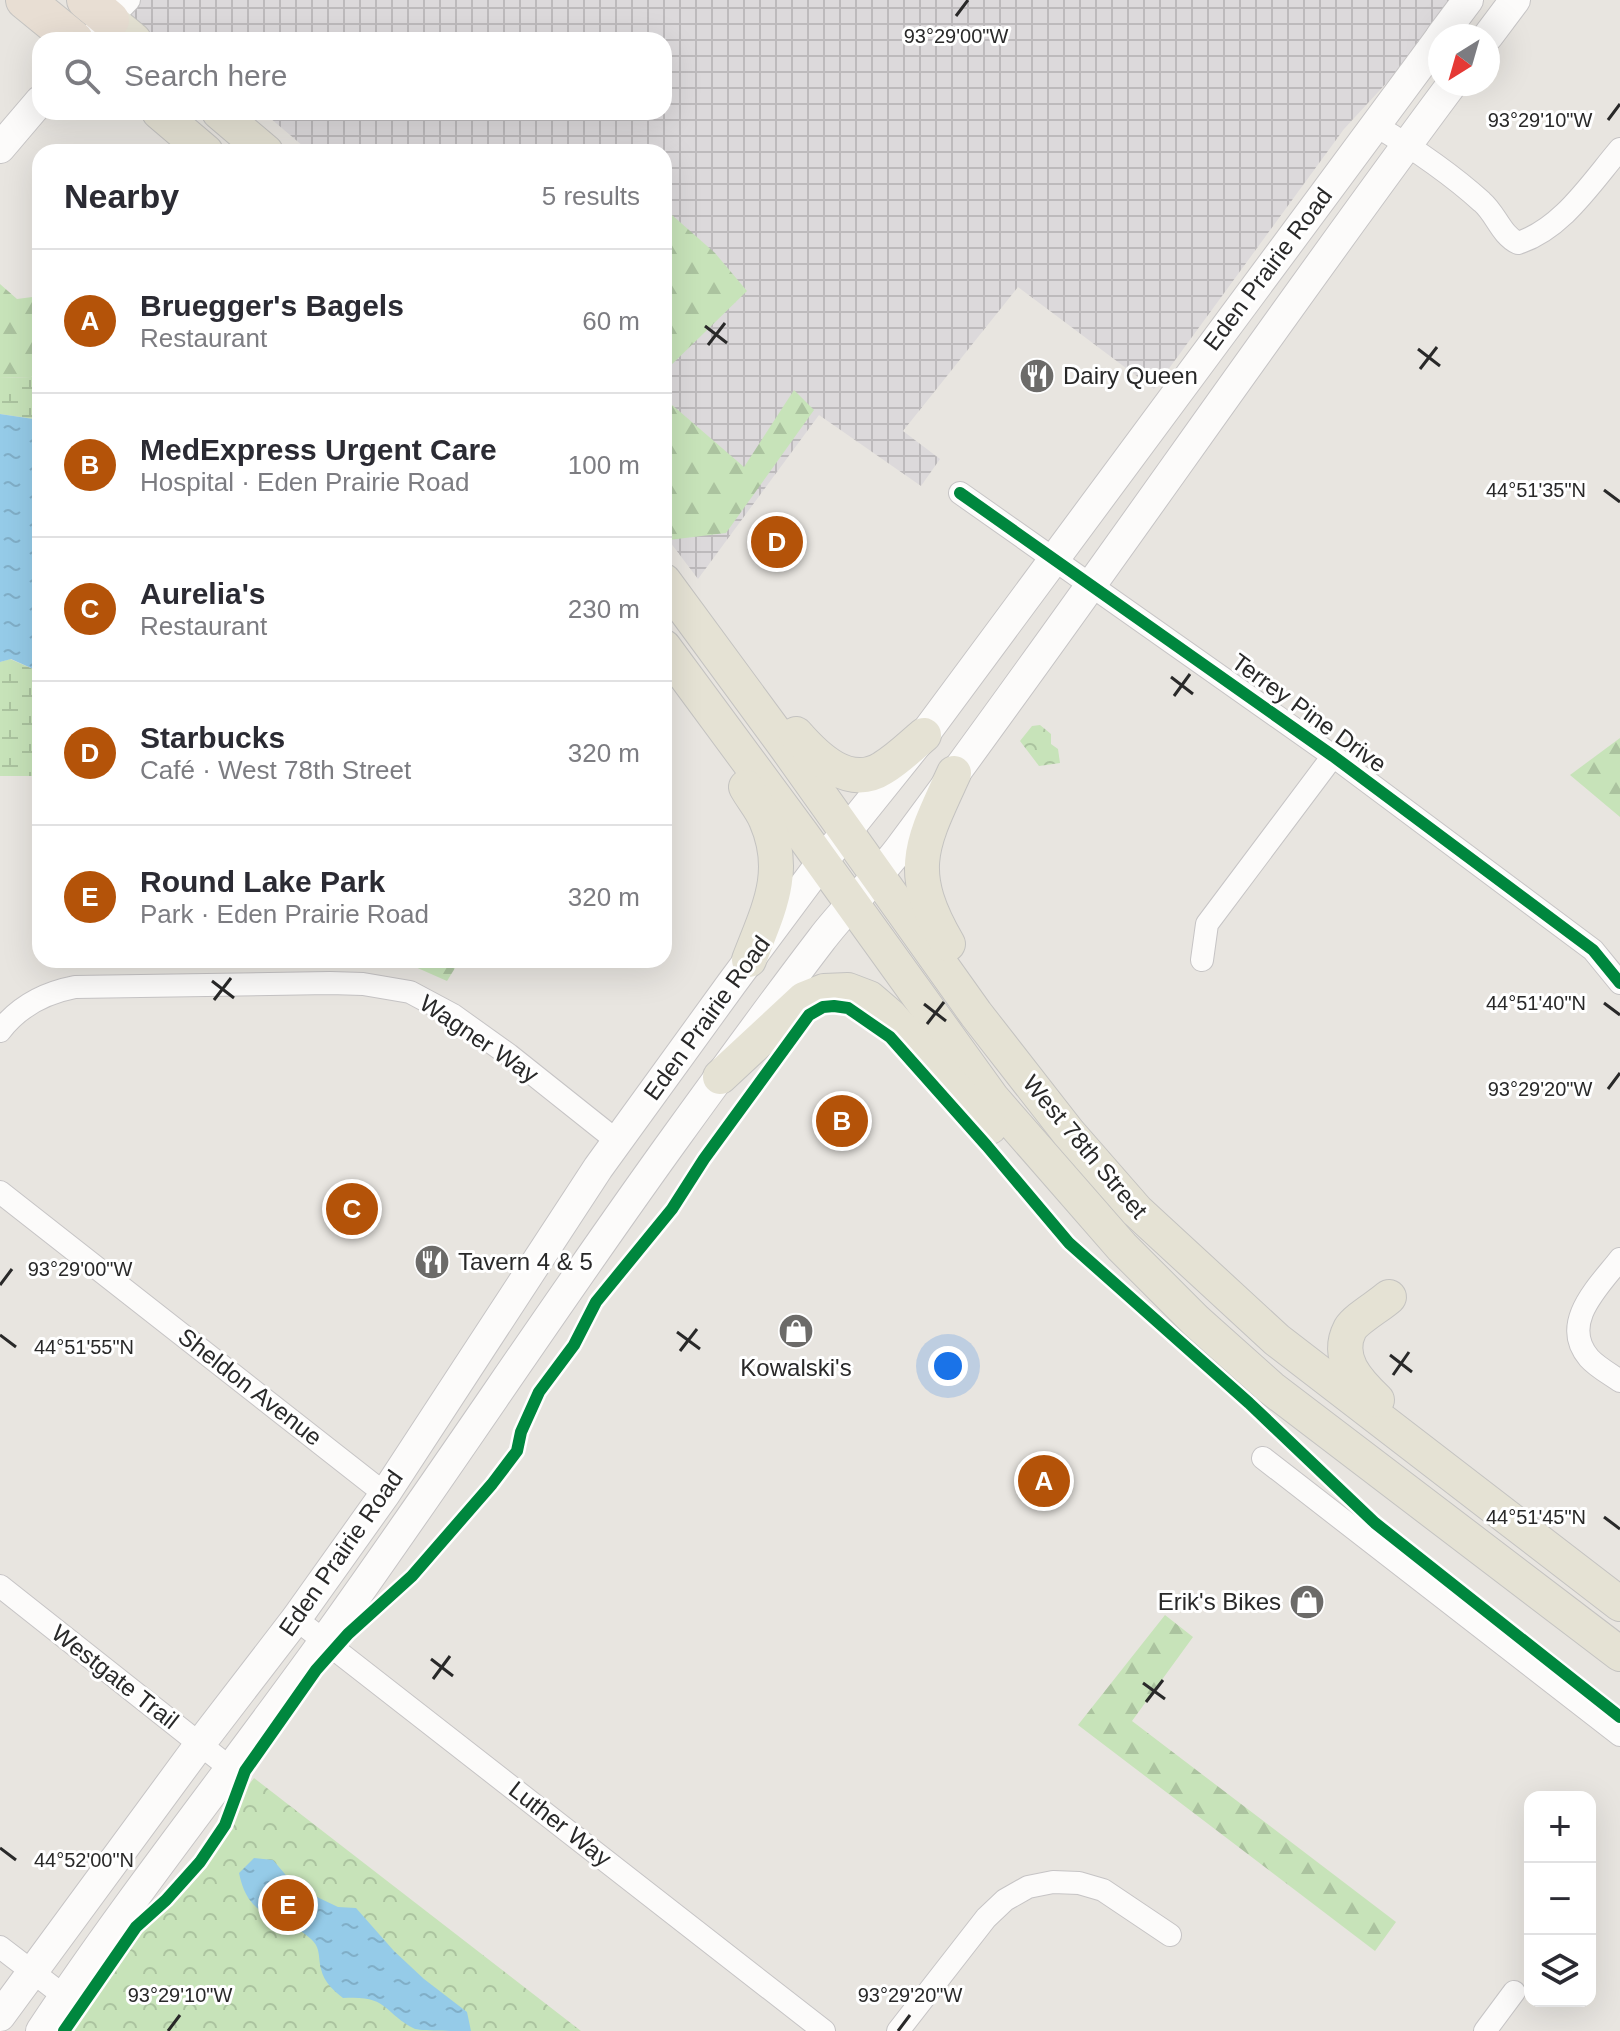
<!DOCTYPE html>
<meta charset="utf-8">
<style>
body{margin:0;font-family:Helvetica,sans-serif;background:#f7f7f7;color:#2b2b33}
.controls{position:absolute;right:24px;bottom:24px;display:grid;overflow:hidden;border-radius:16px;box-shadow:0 8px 32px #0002}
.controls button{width:72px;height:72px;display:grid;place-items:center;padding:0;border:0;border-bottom:2px solid #e1e1e2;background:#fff;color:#2b2b33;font:40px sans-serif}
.compass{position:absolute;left:1428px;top:24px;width:72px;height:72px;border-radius:50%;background:#fff;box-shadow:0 8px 32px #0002;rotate:217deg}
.you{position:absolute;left:948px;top:1366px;width:28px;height:28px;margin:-20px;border:6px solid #fff;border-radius:50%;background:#1a73e8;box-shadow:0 0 0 12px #1a73e833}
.badge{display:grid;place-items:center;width:52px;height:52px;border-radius:50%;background:#b45309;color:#fff;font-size:26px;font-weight:700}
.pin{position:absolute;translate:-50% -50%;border:4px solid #fff;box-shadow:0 2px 8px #0006}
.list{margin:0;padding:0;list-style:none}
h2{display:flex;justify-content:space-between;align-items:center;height:104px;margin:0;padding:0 32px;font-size:34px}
h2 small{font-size:26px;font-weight:400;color:#7c7c81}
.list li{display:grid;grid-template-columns:52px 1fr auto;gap:24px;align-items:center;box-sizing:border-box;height:144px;padding:0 32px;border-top:2px solid #e1e1e2}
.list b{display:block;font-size:30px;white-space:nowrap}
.list p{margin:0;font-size:26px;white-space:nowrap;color:#7c7c81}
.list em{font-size:26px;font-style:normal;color:#7c7c81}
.icon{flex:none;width:44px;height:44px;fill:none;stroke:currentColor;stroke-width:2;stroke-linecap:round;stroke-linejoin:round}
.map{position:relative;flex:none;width:1620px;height:2031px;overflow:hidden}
.search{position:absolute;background:#fff;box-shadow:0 8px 32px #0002;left:32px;top:32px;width:640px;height:88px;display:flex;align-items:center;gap:20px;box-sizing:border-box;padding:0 28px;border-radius:24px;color:#7c7c81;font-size:30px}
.panel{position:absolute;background:#fff;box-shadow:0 8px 32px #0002;left:32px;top:144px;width:640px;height:824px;border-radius:24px}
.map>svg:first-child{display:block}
.industrial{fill:url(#industrial-grid)}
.forest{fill:url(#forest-firs)}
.wetland{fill:url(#wetland-marsh)}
.park{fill:url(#park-crowns)}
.water{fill:url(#water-ripples)}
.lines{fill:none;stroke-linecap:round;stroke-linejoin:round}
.street-casing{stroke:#c6c4c5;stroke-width:24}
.secondary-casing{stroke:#c6c4c5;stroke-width:32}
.primary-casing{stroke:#c4c3c1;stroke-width:36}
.highway-casing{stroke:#c4c3c1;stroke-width:40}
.street{stroke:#fcfbfa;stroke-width:22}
.secondary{stroke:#fcfbfa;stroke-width:30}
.primary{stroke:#e5e2d4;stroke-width:34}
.highway{stroke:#e8ded3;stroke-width:38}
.cycleway-casing{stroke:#fff;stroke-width:17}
.cycleway{stroke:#00873e;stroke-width:12}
.ticks{fill:none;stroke:#292929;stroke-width:3}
.labels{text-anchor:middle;stroke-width:6;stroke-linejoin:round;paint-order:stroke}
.street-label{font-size:24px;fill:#292929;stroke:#fff}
.poi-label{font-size:24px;fill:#292929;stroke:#fff;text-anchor:start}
.ticks-label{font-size:20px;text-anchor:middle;fill:#292929;stroke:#fff;stroke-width:6;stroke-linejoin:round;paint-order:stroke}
</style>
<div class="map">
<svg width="1620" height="2031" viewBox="0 0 1620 2031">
<defs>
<pattern id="industrial-grid" width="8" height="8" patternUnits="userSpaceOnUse" patternTransform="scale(2)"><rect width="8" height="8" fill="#dcd9db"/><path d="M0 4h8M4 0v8" fill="none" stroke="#bdbabc"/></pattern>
<pattern id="forest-firs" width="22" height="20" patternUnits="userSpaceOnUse" patternTransform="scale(2)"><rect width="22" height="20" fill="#c7e3b9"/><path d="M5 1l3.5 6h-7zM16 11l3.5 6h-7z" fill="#abc39f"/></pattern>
<pattern id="wetland-marsh" width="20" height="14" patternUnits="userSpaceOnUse" patternTransform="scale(2)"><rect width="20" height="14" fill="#c7e3b9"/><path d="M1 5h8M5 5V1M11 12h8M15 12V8" fill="none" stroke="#abc39f"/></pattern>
<pattern id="park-crowns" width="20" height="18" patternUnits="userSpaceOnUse" patternTransform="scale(2)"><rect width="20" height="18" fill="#c7e3b9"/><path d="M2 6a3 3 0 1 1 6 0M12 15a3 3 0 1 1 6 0" fill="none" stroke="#abc39f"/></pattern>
<pattern id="water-ripples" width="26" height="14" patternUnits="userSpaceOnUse" patternTransform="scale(2)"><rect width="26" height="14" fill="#95cbe8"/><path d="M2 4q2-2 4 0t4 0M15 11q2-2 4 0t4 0" fill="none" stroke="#80aec7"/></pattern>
</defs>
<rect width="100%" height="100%" fill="#e8e5e0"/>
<polygon class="industrial" points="86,0 1463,0 1344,129 1154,389 1018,287 903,431 940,459 921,486 819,415 698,579 664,534 664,152 310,152 263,112 664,112 664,40 134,40"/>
<g class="forest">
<polygon points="664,208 715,253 747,291 664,372"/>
<polygon points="0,284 17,299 40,296 40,371 31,377 0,378"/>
<polygon points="794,390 814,410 726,533 669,540 664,533 664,398 744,467"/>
<polygon points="1620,738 1620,817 1570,775"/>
<polygon points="415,960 460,960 447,981 413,966"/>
<polygon points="1165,1615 1193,1637 1132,1721 1396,1922 1375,1951 1078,1725"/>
</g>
<g class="wetland">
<polygon points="40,371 40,420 0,414 0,378 31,377"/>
<polygon points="10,659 40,672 40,776 0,776 0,662"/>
</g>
<g class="park">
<polygon points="1040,725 1051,734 1051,744 1058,749 1060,763 1039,766 1020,741 1032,726"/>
<polygon points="254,1778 581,2031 61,2031"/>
</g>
<g class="water">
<polygon points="0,414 40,420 40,672 11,659 0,662"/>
<path d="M 254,1858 L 273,1860 L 296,1887 L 338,1907 L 356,1908 L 394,1951 L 424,1979 L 467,2012 L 471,2031 C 458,2031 425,2031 415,2029 C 382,2012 389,1995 343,1998 C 333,1990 324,1982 321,1969 C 318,1957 321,1948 311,1939 C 281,1912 249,1923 239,1873 Z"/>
</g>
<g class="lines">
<defs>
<g id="street">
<polyline points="110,20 129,0"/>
<path d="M 1375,125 C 1413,148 1449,172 1482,202 C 1496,214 1501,235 1518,243 C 1562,229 1591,183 1620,149"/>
<polyline points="960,493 1333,756 1593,950 1620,983"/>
<polyline points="1202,960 1207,924 1333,756"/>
<path d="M 0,1031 C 19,1006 44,993 75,987 L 330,983 L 363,984 L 410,992 L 453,1015 L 509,1055 L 617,1141"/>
<polyline points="0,1192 385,1494"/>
<path d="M 1620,1259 C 1599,1286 1559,1323 1589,1358 C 1597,1367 1610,1374 1620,1381"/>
<polyline points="1263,1458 1620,1735"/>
<polyline points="0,1586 230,1768"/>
<polyline points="296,1619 824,2031"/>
<polyline points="0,1947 64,1996"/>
<polyline points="898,2031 986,1918 1005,1900 1028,1887 1053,1882 1079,1883 1103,1890 1170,1935"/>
<polyline points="1485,2031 1514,1992"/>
</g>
<g id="secondary">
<polyline points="1441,36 1468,0"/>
<polyline points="1488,36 1515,0"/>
<polyline points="93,40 110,20"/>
<polyline points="0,148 40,101"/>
<polyline points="0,2016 200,1744 296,1619 385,1494 598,1168 732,983 822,862 924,735 1440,38"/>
<path d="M 41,2031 C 130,1897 231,1771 325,1640 C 445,1473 557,1301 678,1134 C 725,1069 772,1004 821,940 C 845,908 876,880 900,848 C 1088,596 1264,336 1452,84"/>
</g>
<g id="primary">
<polyline points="110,20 134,40"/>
<polyline points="159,112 206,152"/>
<polyline points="219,112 266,152"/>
<polyline points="664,581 786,747 976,1014 1068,1132 1137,1211 1277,1340 1620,1604"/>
<polyline points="664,647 802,834 992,1098 1122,1247 1196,1321 1271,1388 1620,1654"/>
<path d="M 796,734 C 816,757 849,790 883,768 C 898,759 911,746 924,735"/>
<path d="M 746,787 C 752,798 761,808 766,820 C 789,873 768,910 749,960"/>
<path d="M 948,944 C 905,870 921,845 954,773"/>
<polyline points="720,1077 804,999 824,991 848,990 869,998 890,1016 990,1127"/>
<path d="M 1377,1400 C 1358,1382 1335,1358 1350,1329 C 1356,1319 1379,1306 1389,1297"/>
</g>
<g id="highway">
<polyline points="25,0 74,40"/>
<polyline points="86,0 110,20"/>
</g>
</defs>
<use href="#street" class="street-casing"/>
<use href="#secondary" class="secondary-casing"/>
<use href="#primary" class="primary-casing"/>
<use href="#highway" class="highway-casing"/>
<use href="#street" class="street"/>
<use href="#secondary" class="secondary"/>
<use href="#primary" class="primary"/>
<use href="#highway" class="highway"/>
<defs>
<g id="cycleway">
<polyline points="960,493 1333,756 1593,950 1620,983"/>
<polyline points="64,2031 136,1927 166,1900 200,1862 225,1825 245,1771 316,1670 348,1634 412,1576 492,1484 517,1451 521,1432 539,1392 574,1345 596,1302 672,1209 704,1159 809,1015 823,1007 834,1006 848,1008 890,1037 987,1146 1069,1243 1249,1403 1375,1523 1620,1717"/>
</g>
</defs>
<use href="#cycleway" class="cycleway-casing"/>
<use href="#cycleway" class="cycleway"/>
</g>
<path class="ticks" d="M 956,16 L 968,0M 1608,120 L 1620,104M 705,326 L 727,343M 708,345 L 725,323M 1418,349 L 1440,366M 1420,369 L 1437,347M 1604,490 L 1620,502M 1171,677 L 1193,694M 1174,696 L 1190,674M 212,981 L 234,998M 214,1000 L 231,978M 1604,1003 L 1620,1015M 924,1004 L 946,1021M 927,1024 L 944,1002M 1608,1089 L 1620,1073M 0,1285 L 12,1269M 677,1332 L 700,1349M 0,1335 L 16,1347M 680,1351 L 697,1329M 1390,1355 L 1412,1372M 1393,1375 L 1409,1352M 1604,1517 L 1620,1529M 431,1659 L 453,1676M 433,1679 L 450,1656M 1143,1683 L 1165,1699M 1146,1702 L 1163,1680M 0,1848 L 16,1860M 168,2031 L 180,2015M 898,2031 L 910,2015"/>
<defs>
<symbol id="restaurant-disc" viewBox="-11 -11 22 22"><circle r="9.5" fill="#6c6b69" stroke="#fff"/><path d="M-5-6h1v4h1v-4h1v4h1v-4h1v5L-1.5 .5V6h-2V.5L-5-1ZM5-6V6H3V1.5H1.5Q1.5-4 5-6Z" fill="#fff"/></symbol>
<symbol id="shop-disc" viewBox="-11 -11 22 22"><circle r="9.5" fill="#6c6b69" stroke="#fff"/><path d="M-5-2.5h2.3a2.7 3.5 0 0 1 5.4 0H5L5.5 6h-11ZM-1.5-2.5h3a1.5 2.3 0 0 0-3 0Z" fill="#fff"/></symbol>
</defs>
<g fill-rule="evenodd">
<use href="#restaurant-disc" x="1017" y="356" width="40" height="40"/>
<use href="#restaurant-disc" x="412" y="1242" width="40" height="40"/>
<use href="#shop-disc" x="776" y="1311" width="40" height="40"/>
<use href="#shop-disc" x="1287" y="1582" width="40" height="40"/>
</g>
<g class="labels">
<g class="street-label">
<text transform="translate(1268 269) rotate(-53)" y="8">Eden Prairie Road</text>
<text transform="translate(1309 713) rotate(36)" y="8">Terrey Pine Drive</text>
<text transform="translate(707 1018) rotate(-54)" y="8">Eden Prairie Road</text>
<text transform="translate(479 1039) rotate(34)" y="8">Wagner Way</text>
<text transform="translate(1085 1147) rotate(50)" y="8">West 78th Street</text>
<text transform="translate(250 1387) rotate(38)" y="8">Sheldon Avenue</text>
<text transform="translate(341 1553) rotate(-55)" y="8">Eden Prairie Road</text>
<text transform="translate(115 1677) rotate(38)" y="8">Westgate Trail</text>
<text transform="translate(560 1824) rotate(38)" y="8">Luther Way</text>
</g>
<g class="poi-label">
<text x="1063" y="384">Dairy Queen</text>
<text x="458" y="1270">Tavern 4 &amp; 5</text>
<text x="796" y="1376" text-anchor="middle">Kowalski's</text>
<text x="1281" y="1610" text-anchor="end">Erik's Bikes</text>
</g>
</g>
<g class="ticks-label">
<text x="956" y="43">93°29'00"W</text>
<text x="1540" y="127">93°29'10"W</text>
<text x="1536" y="497">44°51'35"N</text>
<text x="1536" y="1010">44°51'40"N</text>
<text x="1540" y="1096">93°29'20"W</text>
<text x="80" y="1276">93°29'00"W</text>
<text x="84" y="1354">44°51'55"N</text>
<text x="1536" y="1524">44°51'45"N</text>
<text x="84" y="1867">44°52'00"N</text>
<text x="180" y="2002">93°29'10"W</text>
<text x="910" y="2002">93°29'20"W</text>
</g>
</svg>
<div class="controls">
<button>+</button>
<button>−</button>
<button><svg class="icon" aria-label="layers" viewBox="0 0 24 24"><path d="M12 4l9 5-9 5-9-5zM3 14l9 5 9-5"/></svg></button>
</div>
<svg class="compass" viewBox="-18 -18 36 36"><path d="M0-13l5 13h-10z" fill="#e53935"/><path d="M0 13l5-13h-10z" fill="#7c7c81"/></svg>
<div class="you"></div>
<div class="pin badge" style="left:1044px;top:1481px">A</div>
<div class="pin badge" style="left:842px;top:1121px">B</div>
<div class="pin badge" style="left:352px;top:1209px">C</div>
<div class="pin badge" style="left:777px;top:542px">D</div>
<div class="pin badge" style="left:288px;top:1905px">E</div>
<div class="search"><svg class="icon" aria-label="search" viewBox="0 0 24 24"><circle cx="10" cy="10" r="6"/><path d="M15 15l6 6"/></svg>Search here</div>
<section class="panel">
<h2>Nearby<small>5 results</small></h2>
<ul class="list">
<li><span class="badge">A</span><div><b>Bruegger's Bagels</b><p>Restaurant</p></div><em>60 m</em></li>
<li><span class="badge">B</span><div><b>MedExpress Urgent Care</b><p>Hospital · Eden Prairie Road</p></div><em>100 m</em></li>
<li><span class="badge">C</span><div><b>Aurelia's</b><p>Restaurant</p></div><em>230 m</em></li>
<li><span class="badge">D</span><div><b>Starbucks</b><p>Café · West 78th Street</p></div><em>320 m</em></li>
<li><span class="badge">E</span><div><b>Round Lake Park</b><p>Park · Eden Prairie Road</p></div><em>320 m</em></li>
</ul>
</section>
</div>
